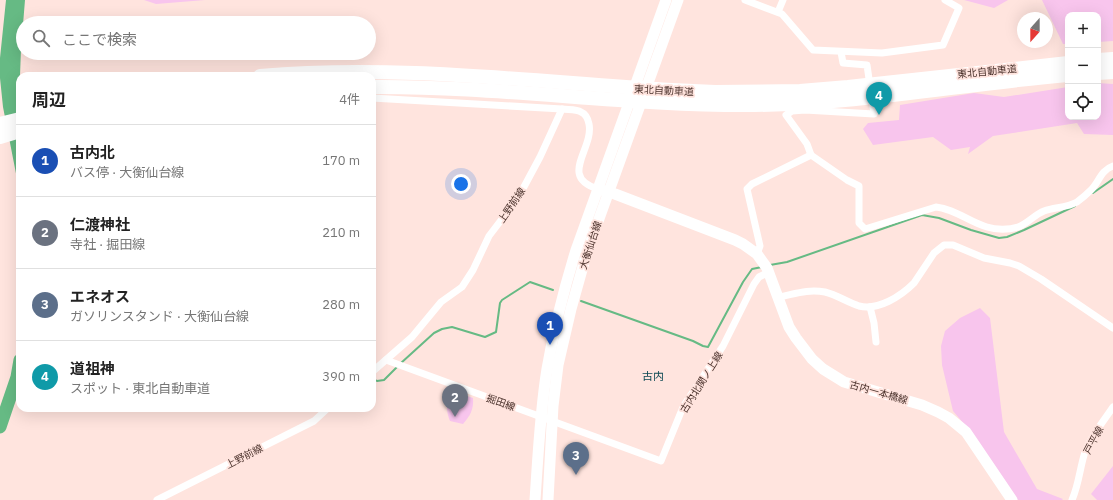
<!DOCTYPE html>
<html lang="ja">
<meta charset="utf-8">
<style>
body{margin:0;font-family:"IBM Plex Sans","Noto Sans JP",sans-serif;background:#f2f2f2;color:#222}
.controls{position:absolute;right:12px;top:12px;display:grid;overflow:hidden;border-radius:8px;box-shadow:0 4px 16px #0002}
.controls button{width:36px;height:36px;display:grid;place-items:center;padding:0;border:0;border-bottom:1px solid #e0e0e0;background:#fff;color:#222;font:20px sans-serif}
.compass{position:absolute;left:1017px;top:12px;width:36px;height:36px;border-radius:50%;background:#fff;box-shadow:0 4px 16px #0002;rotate:201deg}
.you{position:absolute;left:461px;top:184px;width:14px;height:14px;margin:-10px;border:3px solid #fff;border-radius:50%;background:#1a73e8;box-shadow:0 0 0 6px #1a73e833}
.badge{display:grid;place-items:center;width:26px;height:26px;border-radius:50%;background:#1a73e8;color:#fff;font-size:13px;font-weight:700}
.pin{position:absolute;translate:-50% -33px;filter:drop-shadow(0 1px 2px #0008)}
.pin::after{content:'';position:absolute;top:21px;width:14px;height:12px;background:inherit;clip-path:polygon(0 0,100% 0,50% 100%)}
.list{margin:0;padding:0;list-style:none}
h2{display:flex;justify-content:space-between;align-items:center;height:52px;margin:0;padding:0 16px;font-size:17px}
h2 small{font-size:13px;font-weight:400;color:#767676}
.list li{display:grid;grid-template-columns:26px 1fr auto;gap:12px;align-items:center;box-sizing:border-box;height:72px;padding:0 16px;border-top:1px solid #e0e0e0}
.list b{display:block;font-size:15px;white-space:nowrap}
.list p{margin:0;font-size:13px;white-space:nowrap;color:#767676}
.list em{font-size:13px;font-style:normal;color:#767676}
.icon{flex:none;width:22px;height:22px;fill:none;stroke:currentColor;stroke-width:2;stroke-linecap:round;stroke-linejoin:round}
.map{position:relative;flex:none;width:1113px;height:500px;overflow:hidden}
.search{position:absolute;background:#fff;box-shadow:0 4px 16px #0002;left:16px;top:16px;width:360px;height:44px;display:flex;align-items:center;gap:10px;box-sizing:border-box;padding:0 14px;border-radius:22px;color:#767676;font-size:15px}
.panel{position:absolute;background:#fff;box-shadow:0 4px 16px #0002;left:16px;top:72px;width:360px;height:340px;border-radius:12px}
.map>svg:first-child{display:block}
.green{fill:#f8c5ed}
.water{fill:#66ba84}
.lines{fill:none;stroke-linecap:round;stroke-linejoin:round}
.stream{stroke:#66ba84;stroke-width:2}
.river{stroke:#66ba84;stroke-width:13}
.street{stroke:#fff;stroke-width:7}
.secondary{stroke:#fff;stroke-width:11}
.highway{stroke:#fff;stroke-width:14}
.labels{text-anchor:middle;stroke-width:3.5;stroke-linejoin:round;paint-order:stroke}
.street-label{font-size:10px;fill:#4b322c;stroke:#ffe4de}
.neighbourhood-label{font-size:11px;fill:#0c4853;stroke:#ffe4de}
</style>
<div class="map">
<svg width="1113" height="500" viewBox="0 0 1113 500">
<rect width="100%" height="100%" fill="#ffe4de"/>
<g class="green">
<polygon points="144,0 205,0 156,4"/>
<polygon points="964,0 1008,0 994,8"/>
<polygon points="1042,0 1113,0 1113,41 1098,42 1098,15 1068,15 1068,44 1063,44"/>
<polygon points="1098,83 1113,84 1113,135 1084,134 1077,123 993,136 968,154 970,147 951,150 933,137 873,145 863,129 868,123 899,120 900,105 974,93 1004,97 1068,87 1068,117 1098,117"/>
<polygon points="980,308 990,318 1004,432 1037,489 1063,499 1062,500 1018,500 976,438 953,411 942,365 941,346 945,331 960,318"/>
<path d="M 458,393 L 473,398 C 474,409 470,416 463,424 L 450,421 C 446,411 446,404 450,395 Z"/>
<polygon points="1113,466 1113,500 1097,500 1091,494"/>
</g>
<polygon class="water" points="6,0 25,0 21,49 20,76 20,194 3,107 0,78 0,58"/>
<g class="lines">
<g class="stream">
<polyline points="1093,193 1113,179"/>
<polyline points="770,265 787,262 922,215 939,218 971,230 999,238 1007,237 1024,230 1075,206"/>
<polyline points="581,301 693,341 703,346 708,347 743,282 752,269 762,267"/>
<polyline points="401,363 434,333 442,329 452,327 485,337 496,332 500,303 502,300 530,282 553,290"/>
<polyline points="372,378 377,381 384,380 398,366"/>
</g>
<polyline class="river" points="0,427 17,377 20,360"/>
<g class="street">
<polyline points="745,0 782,14 813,50 882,53 943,45 959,8 945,0"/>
<polyline points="778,12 783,0"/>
<path d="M 841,52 L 843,63 L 867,65 L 874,114 L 805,110 L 792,111 L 786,115 L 807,144 L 811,155 L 847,180 L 859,186 L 859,223 L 865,229 L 936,207 C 955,209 969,222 987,227 C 996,230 1009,230 1018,227 C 1027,224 1034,215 1044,211 C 1055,207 1066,208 1077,202 C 1081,199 1087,194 1091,190 C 1099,182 1101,170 1113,166"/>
<polyline points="372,98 562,109"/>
<polyline points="757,254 760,246 747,189 752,184 811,155"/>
<path d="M 779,297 C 795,294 807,289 825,292 C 837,295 847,302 859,306 C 878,311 901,296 914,283 L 934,253 L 944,245 L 953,245 L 984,258 L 1010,263 L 1019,266 L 1041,279 L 1113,328"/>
<polyline points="870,307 874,323 876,342"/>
<polyline points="386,360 661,461 683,407 723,346 754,284 759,277 769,272"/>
<path d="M 372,372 L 412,337 L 441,302 L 462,287 L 473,270 L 489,236 L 518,198 L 540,157 L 562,109 C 568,110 576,109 581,112 C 586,114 588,119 589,124 C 594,149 558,177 598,189"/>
<polyline points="157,500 314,421 328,408"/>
<path d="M 1072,500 C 1079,484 1080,467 1085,452 C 1091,435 1104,421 1113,407"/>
</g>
<g class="secondary">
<polyline points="598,189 615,194 735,240 743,244 757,254 767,268 789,327 796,338 812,359 823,369 844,382 922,405 938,412 949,418 966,432 1012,500"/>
<path d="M 535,500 C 538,456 540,412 547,369 C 554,328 564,289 576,250 L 666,0"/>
<polyline points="548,500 553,406 558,365 571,309 587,252 678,0"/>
</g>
<g class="highway">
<polyline points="1098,60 1113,59"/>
<polyline points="1098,73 1113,72"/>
<path d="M 260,76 C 398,64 535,82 672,90 L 715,92 L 800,91 L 848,87 L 1068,63"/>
<path d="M 372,87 C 500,86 626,106 754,105 C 859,104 963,84 1068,75"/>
<polyline points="0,124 20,119"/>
<polyline points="0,137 20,131"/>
</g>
</g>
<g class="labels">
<g class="street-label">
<text transform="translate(987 71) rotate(-6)" y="4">東北自動車道</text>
<text transform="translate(664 90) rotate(3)" y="4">東北自動車道</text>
<text transform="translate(511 205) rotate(-56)" y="4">上野前線</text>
<text transform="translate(590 245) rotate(-72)" y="4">大衡仙台線</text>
<text transform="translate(701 382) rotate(-58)" y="4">古内北関ノ上線</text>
<text transform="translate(879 392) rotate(16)" y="4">古内一本橋線</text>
<text transform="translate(501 402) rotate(20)" y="4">掘田線</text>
<text transform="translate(1093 440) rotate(-62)" y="4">戸平線</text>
<text transform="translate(244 456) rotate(-27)" y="4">上野前線</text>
</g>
<g class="neighbourhood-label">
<text x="653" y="380">古内</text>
</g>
</g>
</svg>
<div class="controls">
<button>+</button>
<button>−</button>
<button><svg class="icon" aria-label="locate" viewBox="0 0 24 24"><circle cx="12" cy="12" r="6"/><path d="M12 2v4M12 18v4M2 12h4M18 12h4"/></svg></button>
</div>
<svg class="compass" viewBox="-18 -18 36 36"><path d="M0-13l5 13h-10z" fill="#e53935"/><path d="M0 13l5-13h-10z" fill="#767676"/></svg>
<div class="you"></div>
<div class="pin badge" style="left:550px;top:345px;background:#1a4fb4">1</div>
<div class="pin badge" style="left:455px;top:417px;background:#6b7280">2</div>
<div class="pin badge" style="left:576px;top:475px;background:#5c6f8a">3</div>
<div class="pin badge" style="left:879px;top:115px;background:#0f9aa8">4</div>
<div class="search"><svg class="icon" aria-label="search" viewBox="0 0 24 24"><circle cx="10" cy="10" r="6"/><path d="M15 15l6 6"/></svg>ここで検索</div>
<section class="panel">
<h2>周辺<small>4件</small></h2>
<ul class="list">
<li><span class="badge" style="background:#1a4fb4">1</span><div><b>古内北</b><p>バス停 · 大衡仙台線</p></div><em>170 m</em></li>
<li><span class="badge" style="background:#6b7280">2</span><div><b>仁渡神社</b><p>寺社 · 掘田線</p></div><em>210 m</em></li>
<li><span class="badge" style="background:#5c6f8a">3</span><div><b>エネオス</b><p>ガソリンスタンド · 大衡仙台線</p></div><em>280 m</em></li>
<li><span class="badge" style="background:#0f9aa8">4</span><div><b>道祖神</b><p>スポット · 東北自動車道</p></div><em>390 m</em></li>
</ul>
</section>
</div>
